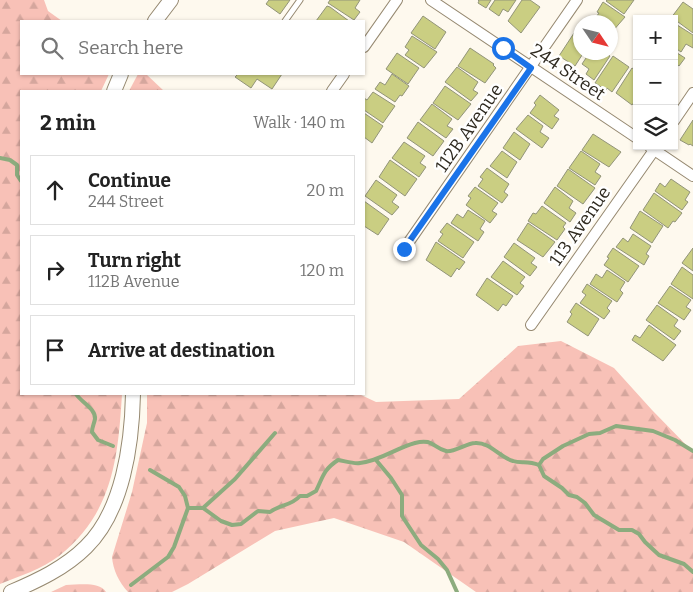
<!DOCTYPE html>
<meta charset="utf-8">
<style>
body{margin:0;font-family:Bitter,serif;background:#f6f6f6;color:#222}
.controls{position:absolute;right:15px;top:15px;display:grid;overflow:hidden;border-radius:0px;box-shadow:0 1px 4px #0004}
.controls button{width:45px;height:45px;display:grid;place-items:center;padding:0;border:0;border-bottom:1px solid #e0e0e0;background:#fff;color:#222;font:25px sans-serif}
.compass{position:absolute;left:573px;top:15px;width:45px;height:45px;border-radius:50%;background:#fff;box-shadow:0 1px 4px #0004;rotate:125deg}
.stop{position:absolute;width:15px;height:15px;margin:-11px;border:4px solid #1a73e8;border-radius:50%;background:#fff}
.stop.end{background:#1a73e8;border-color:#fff;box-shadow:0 1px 5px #0008}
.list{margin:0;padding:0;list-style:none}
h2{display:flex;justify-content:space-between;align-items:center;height:65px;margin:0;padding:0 20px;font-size:21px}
h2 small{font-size:16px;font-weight:400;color:#767676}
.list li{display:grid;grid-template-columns:32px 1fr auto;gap:15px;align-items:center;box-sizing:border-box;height:70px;margin:0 10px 10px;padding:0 10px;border:1px solid #e0e0e0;border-radius:0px}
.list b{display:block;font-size:19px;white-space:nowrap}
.list p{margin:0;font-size:16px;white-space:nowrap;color:#767676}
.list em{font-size:16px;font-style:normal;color:#767676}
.icon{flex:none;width:28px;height:28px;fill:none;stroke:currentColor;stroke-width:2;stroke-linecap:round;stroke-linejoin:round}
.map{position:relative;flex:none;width:693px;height:592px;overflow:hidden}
.search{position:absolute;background:#fff;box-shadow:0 1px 4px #0004;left:20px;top:20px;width:345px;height:55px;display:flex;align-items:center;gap:12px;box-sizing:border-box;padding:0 18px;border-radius:0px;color:#767676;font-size:19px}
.panel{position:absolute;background:#fff;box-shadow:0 1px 4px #0004;left:20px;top:90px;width:345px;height:305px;border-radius:0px}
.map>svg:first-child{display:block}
.forest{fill:url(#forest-firs)}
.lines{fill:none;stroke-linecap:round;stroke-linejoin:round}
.stream{stroke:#8cac7e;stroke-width:4}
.building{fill:#cace82;stroke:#929479}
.lane-casing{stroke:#968971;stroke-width:7}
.street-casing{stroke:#968971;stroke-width:12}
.secondary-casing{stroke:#968971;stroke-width:16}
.lane{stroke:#fff;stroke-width:5}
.street{stroke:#fff;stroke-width:10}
.secondary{stroke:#fff;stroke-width:14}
.route{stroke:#1a73e8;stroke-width:6}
.labels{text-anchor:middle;stroke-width:5;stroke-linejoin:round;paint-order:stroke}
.street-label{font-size:18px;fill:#2e291f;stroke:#fff}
</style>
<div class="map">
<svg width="693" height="592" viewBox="0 0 693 592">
<defs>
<pattern id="forest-firs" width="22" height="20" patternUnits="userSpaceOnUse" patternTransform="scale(1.25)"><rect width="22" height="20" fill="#f8c1b7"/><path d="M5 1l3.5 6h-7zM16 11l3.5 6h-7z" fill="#d5a69d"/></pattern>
</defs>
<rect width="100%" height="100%" fill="#fef9ee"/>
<g class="forest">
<path d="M 0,0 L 44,0 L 48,11 L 62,21 L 21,21 L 21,74 L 109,74 L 101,91 L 21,91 L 21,394 L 122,394 C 118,458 113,513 59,556 C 42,569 20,576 0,584 Z"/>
<polygon points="138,74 146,74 164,91 129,91"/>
<path d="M 561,341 L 614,368 L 652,410 L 693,452 L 693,592 L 476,592 L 404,542 L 334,518 L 275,531 L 188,584 L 172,592 L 128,592 C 119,582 113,570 112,557 L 132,492 L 147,423 L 147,394 L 359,394 L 376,402 L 459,399 L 518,346 Z"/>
<path d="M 66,585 C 78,585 99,581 106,592 L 51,592 Z"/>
</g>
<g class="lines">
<g class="stream">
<polyline points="0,158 10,160 17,165 17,175 21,181"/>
<path d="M 76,394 C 82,403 96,409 95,419 C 94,424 92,427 92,432 L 98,440 L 113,446"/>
<polyline points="376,460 391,478 402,495 402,516 421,545 438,559 447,570 457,592"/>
<polyline points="539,465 543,459 563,446 589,434 600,433 616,426 653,431 675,440 693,451"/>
<path d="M 188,508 L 203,508 L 221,521 L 232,525 L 241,524 L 258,511 L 270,512 C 281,504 291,506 300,496 L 307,496 L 316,491 C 323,477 323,470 338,460 C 345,461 353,464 360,463 C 380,461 396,448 415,443 C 433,438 433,448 446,451 C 453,453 467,443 475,443 C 490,442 499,457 513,461 C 521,464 527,460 539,465 L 544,476 L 562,488 L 569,495 L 577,497 L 585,503 L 594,515 L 619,530 L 632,530 L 639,534 L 645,542 L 659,555 L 684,564 L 693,572"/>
<polyline points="203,508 235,479 275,433"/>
<polyline points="131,585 168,557 174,547 188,508 185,496 179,487 150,470"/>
</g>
</g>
<g class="building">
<polygon points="269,0 290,0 280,14 266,4"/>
<polygon points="330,0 360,0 355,8 360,12 354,20 328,3"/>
<polygon points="478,0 491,0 486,8 478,3 479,1"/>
<polygon points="495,0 516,0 508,12 503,9 499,16 489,9"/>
<polygon points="522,0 530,0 540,7 521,33 508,21"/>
<polygon points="607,0 634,0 624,14 606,1"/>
<polygon points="603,2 625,17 612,32 610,22 597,22 594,20 599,13 597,12"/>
<polygon points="683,2 693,9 693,33 674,19 671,18"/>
<polygon points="327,6 330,7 349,21 316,21"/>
<polygon points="423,16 446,32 435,49 411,33"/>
<polygon points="674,23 693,35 693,48 686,44 681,52 674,47"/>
<polygon points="576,30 580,33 580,52 584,52 575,66 559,56"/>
<polygon points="412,36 437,52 424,68 405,55 409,50 405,47"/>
<polygon points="470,48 494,64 493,65 496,68 485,83 458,66"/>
<polygon points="674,51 685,58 679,66 674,62"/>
<polygon points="590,52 604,52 610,56 594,80 586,74 589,69 582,64"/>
<polygon points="397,53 419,68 408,84 386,69"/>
<polygon points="613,56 629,67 612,92 607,88 606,90 595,83"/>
<polygon points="457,67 478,82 473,90 478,93 471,101 445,82"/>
<polygon points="632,68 637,71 637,98 632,105 616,93"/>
<polygon points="238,74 282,74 272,89 257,79 251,88 235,77"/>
<polygon points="392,74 409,86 402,96 400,95 395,102 375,89 380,82 385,85"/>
<polygon points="445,86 471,104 458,120 433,103"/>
<polygon points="373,92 395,106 383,123 364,110 364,98 367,100"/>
<polygon points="540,95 559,110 554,116 559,119 552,129 530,113 536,105 534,103"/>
<polygon points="432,104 452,119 447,126 453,129 446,138 420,120"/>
<polygon points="364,113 383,126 372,143 364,137"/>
<polygon points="528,115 543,126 540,132 549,138 542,148 516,129"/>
<polygon points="693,120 693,146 690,144 689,145 680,140"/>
<polygon points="418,122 444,141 433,156 407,138"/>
<polygon points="514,132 530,144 520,160 503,148"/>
<polygon points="593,134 621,152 609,167 582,150"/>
<polygon points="404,142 425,156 420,163 426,167 419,177 392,158"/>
<polygon points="502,151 517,162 507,178 490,166"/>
<polygon points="581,151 600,164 595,172 601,176 595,185 569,168"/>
<polygon points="390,160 417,179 405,196 379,177"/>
<polygon points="487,168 509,184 504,192 508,195 502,203 478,186 483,179 480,177"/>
<polygon points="568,169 595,188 583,204 557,186"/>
<polygon points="671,179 690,192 685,200 688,202 682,210 655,191 660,183 665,187"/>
<polygon points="376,180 397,195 392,202 399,207 392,215 365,196"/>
<polygon points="475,187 498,203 492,211 497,214 490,223 466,205 471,198 468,196"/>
<polygon points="555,187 573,201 569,208 576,213 570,222 544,203"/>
<polygon points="654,193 682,213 675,222 673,221 668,228 643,210"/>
<polygon points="364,201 389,219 378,235 364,226"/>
<polygon points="542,206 566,223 563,227 565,229 557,240 528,221 533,213 536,214"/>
<polygon points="468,210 485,221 480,229 484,232 478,241 451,223 457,214 463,218"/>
<polygon points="640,211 663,226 652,243 630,228"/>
<polygon points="447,223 474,242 463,258 438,241 443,234 440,232"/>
<polygon points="528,223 555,242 543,257 517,240"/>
<polygon points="633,234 651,246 646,254 649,256 644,265 616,247 623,238 628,242"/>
<polygon points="436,242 465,262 459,270 457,268 451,277 426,260"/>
<polygon points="514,243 535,258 531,263 537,267 530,276 504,257"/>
<polygon points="613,248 639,266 628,282 604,265 609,258 607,257"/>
<polygon points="693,248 693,271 682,263"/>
<polygon points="503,261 525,277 520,283 524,286 517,295 491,277"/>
<polygon points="682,267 693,275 693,299 671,284"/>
<polygon points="607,270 625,282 620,290 623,293 617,302 590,284 596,274 602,278"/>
<polygon points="487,278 513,296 506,306 503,304 498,311 476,295"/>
<polygon points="587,284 612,301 607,308 610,311 604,319 580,303 586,295 582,292"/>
<polygon points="670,286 691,300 686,307 691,310 684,320 658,303"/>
<polygon points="576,303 599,319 588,336 567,322 572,314 570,312"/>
<polygon points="657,305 678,320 674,326 681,331 674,340 646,320"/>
<polygon points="649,325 676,345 663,361 632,340 635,335 640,338"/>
</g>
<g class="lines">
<defs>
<polyline id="lane" points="285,21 300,0"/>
<g id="street">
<polyline points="431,0 637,138"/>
<polyline points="364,47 397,0"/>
<polyline points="332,91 344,74"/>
<polyline points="674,121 693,93"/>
<polyline points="650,147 693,176"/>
<polyline points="404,249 577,0"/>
<polyline points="531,325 657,146"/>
</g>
<g id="secondary">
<polyline points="155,21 171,0"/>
<polyline points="114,91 121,74"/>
<path d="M 11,592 C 37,581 65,568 86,547 C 123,511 132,444 133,394"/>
</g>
</defs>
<use href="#lane" class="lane-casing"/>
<use href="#street" class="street-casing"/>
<use href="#secondary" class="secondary-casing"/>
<use href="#lane" class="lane"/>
<use href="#street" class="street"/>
<use href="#secondary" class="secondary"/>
</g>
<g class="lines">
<polyline class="route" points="404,249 531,68 503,48"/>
</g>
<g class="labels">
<g class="street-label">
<text transform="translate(568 72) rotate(34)" y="6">244 Street</text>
<text transform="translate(469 128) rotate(-55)" y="6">112B Avenue</text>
<text transform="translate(580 226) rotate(-55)" y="6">113 Avenue</text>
</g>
</g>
</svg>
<div class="controls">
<button>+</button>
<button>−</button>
<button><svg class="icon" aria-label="layers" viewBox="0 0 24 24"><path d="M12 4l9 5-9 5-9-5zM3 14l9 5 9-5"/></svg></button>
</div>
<svg class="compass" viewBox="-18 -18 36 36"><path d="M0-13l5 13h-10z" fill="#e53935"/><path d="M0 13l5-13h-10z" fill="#767676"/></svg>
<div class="stop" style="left:503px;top:48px"></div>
<div class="stop end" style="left:404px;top:249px"></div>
<div class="search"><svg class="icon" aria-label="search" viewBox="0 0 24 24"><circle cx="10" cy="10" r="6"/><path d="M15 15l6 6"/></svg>Search here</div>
<section class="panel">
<h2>2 min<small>Walk · 140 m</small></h2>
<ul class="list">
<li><svg class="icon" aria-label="ahead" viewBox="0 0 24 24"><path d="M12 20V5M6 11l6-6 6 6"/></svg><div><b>Continue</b><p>244 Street</p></div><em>20 m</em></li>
<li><svg class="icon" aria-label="right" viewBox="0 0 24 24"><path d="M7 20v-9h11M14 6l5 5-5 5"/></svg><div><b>Turn right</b><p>112B Avenue</p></div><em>120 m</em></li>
<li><svg class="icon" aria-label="arrive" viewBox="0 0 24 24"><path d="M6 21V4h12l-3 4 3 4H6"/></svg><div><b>Arrive at destination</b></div></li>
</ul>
</section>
</div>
